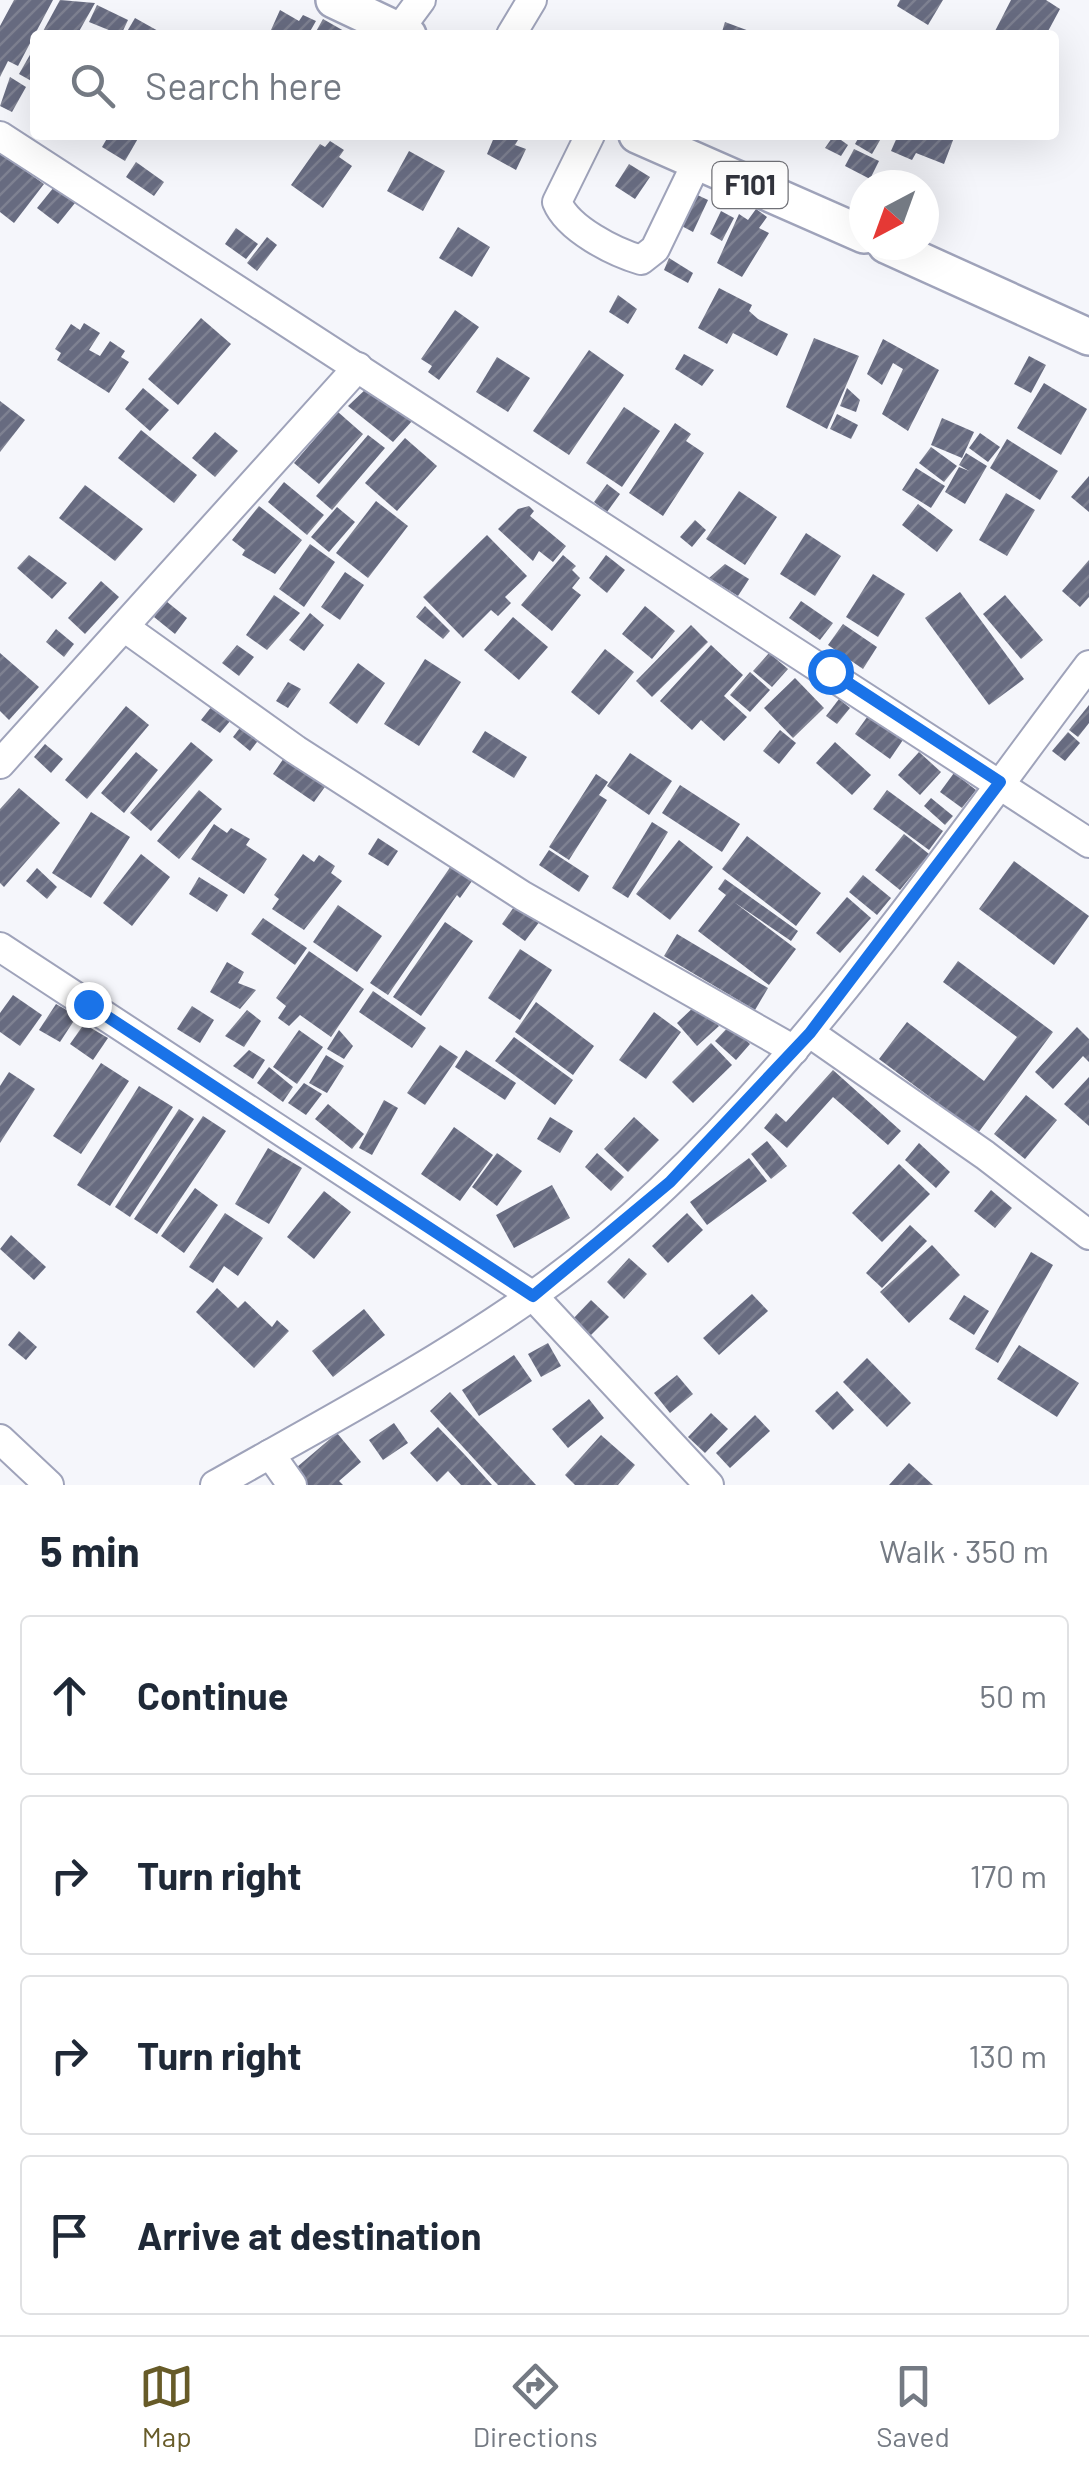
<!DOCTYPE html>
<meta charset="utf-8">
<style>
body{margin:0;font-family:Barlow,sans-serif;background:#f6f6f7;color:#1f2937}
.compass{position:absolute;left:849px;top:170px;width:90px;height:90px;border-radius:50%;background:#fff;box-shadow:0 10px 40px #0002;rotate:221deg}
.stop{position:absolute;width:30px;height:30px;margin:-22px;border:8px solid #1a73e8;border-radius:50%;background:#fff}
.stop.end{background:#1a73e8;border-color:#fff;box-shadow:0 2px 10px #0008}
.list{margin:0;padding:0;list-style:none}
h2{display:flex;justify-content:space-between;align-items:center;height:130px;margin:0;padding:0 40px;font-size:42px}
h2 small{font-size:32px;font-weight:400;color:#747a83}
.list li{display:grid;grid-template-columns:65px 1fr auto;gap:30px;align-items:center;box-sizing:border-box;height:160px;margin:0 20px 20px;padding:0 20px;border:2px solid #e0e1e3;border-radius:10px}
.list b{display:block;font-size:38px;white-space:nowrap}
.list em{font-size:32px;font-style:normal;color:#747a83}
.icon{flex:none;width:55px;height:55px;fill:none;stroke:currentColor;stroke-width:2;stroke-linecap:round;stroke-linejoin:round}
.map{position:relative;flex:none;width:1089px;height:1485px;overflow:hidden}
.search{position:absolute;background:#fff;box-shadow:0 10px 40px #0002;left:30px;right:30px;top:30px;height:110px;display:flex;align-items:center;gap:25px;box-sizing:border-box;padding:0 35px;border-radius:10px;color:#747a83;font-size:38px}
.sheet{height:850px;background:#fff}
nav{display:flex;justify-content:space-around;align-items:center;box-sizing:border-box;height:140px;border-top:2px solid #e0e1e3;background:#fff;font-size:28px;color:#747a83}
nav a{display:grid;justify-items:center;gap:5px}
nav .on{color:#675b28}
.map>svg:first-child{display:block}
.building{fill:url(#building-hatch)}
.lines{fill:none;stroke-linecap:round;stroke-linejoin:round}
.minor-casing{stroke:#9fa3ba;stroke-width:32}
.major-casing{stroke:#9fa3ba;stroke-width:40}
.minor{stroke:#fff;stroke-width:28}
.major{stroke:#fff;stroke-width:35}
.route{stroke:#1a73e8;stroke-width:12}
.labels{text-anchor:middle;stroke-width:10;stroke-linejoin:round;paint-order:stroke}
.shield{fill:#fff;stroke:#707177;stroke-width:2.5}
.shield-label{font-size:28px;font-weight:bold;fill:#32343d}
</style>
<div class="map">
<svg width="1089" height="1485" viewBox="0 0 1089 1485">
<defs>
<pattern id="building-hatch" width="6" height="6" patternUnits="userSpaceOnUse" patternTransform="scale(2.5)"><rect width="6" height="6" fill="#676b80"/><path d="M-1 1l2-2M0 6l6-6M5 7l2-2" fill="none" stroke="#7e8191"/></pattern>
</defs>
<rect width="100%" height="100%" fill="#f5f6fb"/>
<g class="building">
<polygon points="14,0 53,0 18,66 8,61 0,77 0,26"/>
<polygon points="60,0 95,3 77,35 41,35"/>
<polygon points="900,0 943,0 928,25 897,6"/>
<polygon points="1011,0 1046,0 1060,9 1046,35 993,35"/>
<polygon points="97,5 128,20 121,35 89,22"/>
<polygon points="280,10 299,21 303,15 316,21 308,35 279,35 271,30"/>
<polygon points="135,18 160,32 158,35 125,35"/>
<polygon points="323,19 351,35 314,35"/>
<polygon points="725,22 760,35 721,35"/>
<polygon points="35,46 35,83 19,74"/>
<polygon points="10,77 26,87 12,112 0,106"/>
<polygon points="109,135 140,135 125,161 102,147"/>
<polygon points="495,135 521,135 515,145 526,149 516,170 487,154"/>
<polygon points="834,135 848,145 841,156 825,148"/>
<polygon points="860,135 883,135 872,154 855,144"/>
<polygon points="898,135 955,135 944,164 916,153 912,160 891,151"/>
<polygon points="330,141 344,150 339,157 352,166 323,208 291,185 320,144 325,147"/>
<polygon points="854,149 879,161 870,179 845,166"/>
<polygon points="409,151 445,171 423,211 387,191"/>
<polygon points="0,153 44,184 14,223 0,212"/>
<polygon points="136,162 164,182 154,196 126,177"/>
<polygon points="629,164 650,177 635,199 615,186"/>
<polygon points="54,187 75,203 58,224 37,208"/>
<polygon points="691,192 708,200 693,232 676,223"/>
<polygon points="756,209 767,217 759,228 769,233 742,277 717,263 739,214 748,220"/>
<polygon points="721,211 734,218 722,241 710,234"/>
<polygon points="458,227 490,247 472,277 439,258"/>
<polygon points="236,228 258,244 246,259 225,244"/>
<polygon points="267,237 277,245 257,271 247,263"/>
<polygon points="669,258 693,273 688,283 664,270"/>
<polygon points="719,288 752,305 749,311 758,319 788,334 777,356 733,333 727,344 698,328"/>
<polygon points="618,295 637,309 628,324 609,312"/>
<polygon points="455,310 479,327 439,380 428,372 432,366 421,359"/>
<polygon points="201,318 231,344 178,405 148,379"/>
<polygon points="84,323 100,333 89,350 100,356 110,341 125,351 121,357 129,362 109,393 57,360 61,353 55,349 71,324 80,330"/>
<polygon points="814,338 859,356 827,429 786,407"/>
<polygon points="883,339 939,370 908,431 882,414 903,369 893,363 882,385 867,374"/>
<polygon points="589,350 624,375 569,455 533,431"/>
<polygon points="684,354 714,370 702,386 675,369"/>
<polygon points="1029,356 1046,365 1031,393 1014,384"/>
<polygon points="497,357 530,378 508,412 476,392"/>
<polygon points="1044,383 1087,409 1061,455 1017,428"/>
<polygon points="368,387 413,420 393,442 348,406"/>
<polygon points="143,388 169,410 150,431 125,409"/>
<polygon points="847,388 860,400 856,412 840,406"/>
<polygon points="0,401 25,420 0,452"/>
<polygon points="624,407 660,431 622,487 586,463"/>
<polygon points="338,412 363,434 319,484 294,463"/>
<polygon points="837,414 858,425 851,439 830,429"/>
<polygon points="942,418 974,432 962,458 931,445"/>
<polygon points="675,423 691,434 686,441 704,453 663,516 629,493"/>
<polygon points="141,430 197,475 174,503 118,458"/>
<polygon points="215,432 238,451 215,477 192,458"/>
<polygon points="980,433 1000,447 988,462 969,448"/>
<polygon points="368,435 385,448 332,510 316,496"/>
<polygon points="405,438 437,466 397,511 365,483"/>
<polygon points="1007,439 1058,471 1040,500 990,468"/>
<polygon points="931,447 957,466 944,482 919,463"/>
<polygon points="966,453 987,466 965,504 945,492 959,467 969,471 959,465"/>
<polygon points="916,468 945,486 931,508 902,490"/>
<polygon points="1089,476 1089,512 1071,497"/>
<polygon points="284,482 324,515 307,535 268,502"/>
<polygon points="607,484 620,494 607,512 594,502"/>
<polygon points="85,485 143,529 115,561 59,518"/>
<polygon points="739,491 777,517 745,565 706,539"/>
<polygon points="1006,493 1035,510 1007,556 979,540"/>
<polygon points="376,501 408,526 368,578 336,553"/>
<polygon points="918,504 953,530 937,552 902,525"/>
<polygon points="259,506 302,540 275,574 242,555 245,550 232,540"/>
<polygon points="529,506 534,511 530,516 566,546 553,562 539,551 533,561 498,529 518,509"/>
<polygon points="337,507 355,522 329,552 311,537"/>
<polygon points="695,520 706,530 692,547 680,537"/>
<polygon points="806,533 841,556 815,596 780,574"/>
<polygon points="487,535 527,576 505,597 511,603 498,616 491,610 463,638 423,597"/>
<polygon points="310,544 335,562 304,607 279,589"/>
<polygon points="29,555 67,583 52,599 17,568"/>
<polygon points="563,555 576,566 572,570 580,578 572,588 581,595 552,631 521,605"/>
<polygon points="606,555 625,570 607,593 589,578"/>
<polygon points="1089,560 1089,597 1080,607 1062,591"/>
<polygon points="725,564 749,579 738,596 709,578"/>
<polygon points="345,572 364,585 340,620 321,607"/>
<polygon points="873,574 905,594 878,637 846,617"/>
<polygon points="101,581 119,597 85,634 68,618"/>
<polygon points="960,592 1024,679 989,705 925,618"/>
<polygon points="274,595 300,613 267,650 246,635"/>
<polygon points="1005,595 1043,640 1021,659 983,614"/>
<polygon points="166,601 187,618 175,634 154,617"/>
<polygon points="801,601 833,623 820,640 789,618"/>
<polygon points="425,606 450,631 443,639 416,617"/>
<polygon points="645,606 675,631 652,659 622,634"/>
<polygon points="310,613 324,625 304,651 289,640"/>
<polygon points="513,617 548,647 519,680 484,650"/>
<polygon points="843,624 877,647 863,669 828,645"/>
<polygon points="691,625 708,642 652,697 636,681"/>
<polygon points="56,629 74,644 64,657 46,642"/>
<polygon points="237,645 254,657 239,676 222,663"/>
<polygon points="711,645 743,675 724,696 747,717 724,741 701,720 692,730 660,701"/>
<polygon points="605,649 634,672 599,715 571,692"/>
<polygon points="0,653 39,687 9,720 0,711"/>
<polygon points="769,653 788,669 772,687 753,671"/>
<polygon points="425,659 461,682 419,746 384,724"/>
<polygon points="358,663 385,683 357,724 329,703"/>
<polygon points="750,672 770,690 750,712 730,695"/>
<polygon points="795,678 824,708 793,738 764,708"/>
<polygon points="288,682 301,689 288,708 276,701"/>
<polygon points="839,699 850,708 837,724 826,716"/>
<polygon points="216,701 236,714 220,733 201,720"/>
<polygon points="1089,705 1089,723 1078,737 1069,730"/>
<polygon points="126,706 149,725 87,799 65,780"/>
<polygon points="870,713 905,737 890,759 855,734"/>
<polygon points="246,720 264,733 250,751 233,737"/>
<polygon points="780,730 796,743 779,764 763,751"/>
<polygon points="485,731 527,757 514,778 472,752"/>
<polygon points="1068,732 1080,743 1065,761 1052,751"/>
<polygon points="191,742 213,760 151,831 130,813"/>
<polygon points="835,742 871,775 852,795 816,763"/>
<polygon points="45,744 63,759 51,773 34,757"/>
<polygon points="136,752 158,770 124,813 101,793"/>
<polygon points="919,752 941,772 920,795 898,775"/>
<polygon points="630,753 672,781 649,815 607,786"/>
<polygon points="286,755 327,784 314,802 273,774"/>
<polygon points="954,773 976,790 962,808 940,792"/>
<polygon points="596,774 608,782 599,795 607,800 569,860 549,847"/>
<polygon points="680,785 740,824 722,852 662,813"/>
<polygon points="19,788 60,823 4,887 0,883 0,809"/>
<polygon points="199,790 222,809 179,859 157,841"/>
<polygon points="887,790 943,831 929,850 873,809"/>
<polygon points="931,798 953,816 945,825 924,806"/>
<polygon points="91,812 130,837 91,898 52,873"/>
<polygon points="652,822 668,832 628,898 612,888"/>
<polygon points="214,824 227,833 231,828 250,839 246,845 267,859 244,894 191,859"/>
<polygon points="904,834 929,854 900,890 875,870"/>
<polygon points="747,836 821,893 796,926 722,869"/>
<polygon points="378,838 398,851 388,866 368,854"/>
<polygon points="679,840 713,867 670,920 636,894"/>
<polygon points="549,850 589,876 579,892 539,865"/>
<polygon points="141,854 170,877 132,926 103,903"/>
<polygon points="303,854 314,862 319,855 335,866 331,873 342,881 304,930 272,909 279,899 274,895"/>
<polygon points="1014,861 1089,916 1054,965 979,909"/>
<polygon points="451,866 472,881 460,898 457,895 388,995 370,983"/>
<polygon points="37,868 57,887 47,899 26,881"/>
<polygon points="863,875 891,898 877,915 849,892"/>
<polygon points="199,877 228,895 217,912 189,894"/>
<polygon points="725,879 798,931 791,941 734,902 796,949 769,985 698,931 726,895 718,889"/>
<polygon points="847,897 871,918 840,953 816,933"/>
<polygon points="516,904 540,921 525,941 502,924"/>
<polygon points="338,905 382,936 357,972 313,942"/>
<polygon points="263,918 307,948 295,965 251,934"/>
<polygon points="445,922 473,941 421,1016 393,997"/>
<polygon points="677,934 768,988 755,1010 664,956"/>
<polygon points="520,949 552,970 520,1020 488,998"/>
<polygon points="309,951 364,989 331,1037 300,1015 289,1026 278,1018 286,1006 276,998"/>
<polygon points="958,961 1053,1032 978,1133 879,1059 907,1022 984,1081 1017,1037 943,982"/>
<polygon points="227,962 244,972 238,983 256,990 240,1009 210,992"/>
<polygon points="373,991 426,1028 412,1048 359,1012"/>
<polygon points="13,995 42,1015 20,1046 0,1032 0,1013"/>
<polygon points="536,1002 594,1046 573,1075 515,1032"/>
<polygon points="698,1003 719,1026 697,1046 677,1023"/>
<polygon points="56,1004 77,1016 60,1042 39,1030"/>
<polygon points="192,1006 214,1020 200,1043 177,1029"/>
<polygon points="247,1010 261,1021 244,1047 225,1036"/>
<polygon points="654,1012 681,1032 646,1079 619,1060"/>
<polygon points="84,1024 108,1038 93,1060 70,1044"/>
<polygon points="730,1025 750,1044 736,1060 715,1041"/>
<polygon points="1077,1027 1089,1039 1089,1062 1083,1056 1053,1089 1035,1072"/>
<polygon points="299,1030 323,1047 297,1084 273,1067"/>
<polygon points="339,1030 353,1046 344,1059 327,1049"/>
<polygon points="514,1037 573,1080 555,1105 495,1061"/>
<polygon points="711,1043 732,1065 693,1103 672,1082"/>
<polygon points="440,1045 458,1057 425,1105 407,1093"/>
<polygon points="249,1050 265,1060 253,1079 233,1066"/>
<polygon points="466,1050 516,1083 505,1100 455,1067"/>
<polygon points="326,1055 344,1066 327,1093 309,1083"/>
<polygon points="101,1063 129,1081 81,1154 53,1136"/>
<polygon points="269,1067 293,1087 283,1102 257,1083"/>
<polygon points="833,1070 901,1131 888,1145 833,1097 787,1148 764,1128 776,1113 786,1122"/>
<polygon points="9,1072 35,1089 0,1143 0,1086"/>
<polygon points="1089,1077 1089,1126 1064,1104"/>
<polygon points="304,1083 322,1094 306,1115 288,1103"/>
<polygon points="139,1086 173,1107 110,1206 77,1185"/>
<polygon points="1026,1095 1057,1120 1025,1159 994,1134"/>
<polygon points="384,1100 398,1108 372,1155 359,1148"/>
<polygon points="328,1104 364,1134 352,1149 315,1119"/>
<polygon points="179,1109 194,1119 130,1217 115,1207"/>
<polygon points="203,1116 226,1131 157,1234 134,1219"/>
<polygon points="550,1117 573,1131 560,1153 537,1139"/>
<polygon points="634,1117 659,1140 628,1172 604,1149"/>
<polygon points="454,1127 493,1155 460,1201 421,1174"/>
<polygon points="767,1141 787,1166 771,1179 751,1154"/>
<polygon points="919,1143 950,1172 936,1188 905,1160"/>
<polygon points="268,1148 302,1168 269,1224 235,1204"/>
<polygon points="497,1153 522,1171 497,1206 472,1187"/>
<polygon points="597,1153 624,1177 611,1191 585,1167"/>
<polygon points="749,1158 767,1181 707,1225 690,1202"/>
<polygon points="899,1164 930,1194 882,1242 852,1213"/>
<polygon points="552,1185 570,1218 514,1248 496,1215"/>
<polygon points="195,1188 218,1205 184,1253 161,1236"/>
<polygon points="991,1190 1012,1208 995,1228 974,1211"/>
<polygon points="324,1191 351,1212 314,1259 287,1237"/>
<polygon points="225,1213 263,1238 238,1276 224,1266 213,1283 189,1267"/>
<polygon points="687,1213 703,1230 668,1263 652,1246"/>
<polygon points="910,1225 927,1241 882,1288 866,1273"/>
<polygon points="11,1235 46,1267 34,1280 0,1249"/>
<polygon points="932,1245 960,1275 909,1323 880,1292"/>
<polygon points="1031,1252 1053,1265 998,1363 975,1349"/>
<polygon points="629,1258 647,1274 624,1299 607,1282"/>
<polygon points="217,1288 238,1308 245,1301 272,1327 277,1320 289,1331 254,1368 196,1312"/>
<polygon points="752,1294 768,1311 719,1355 703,1338"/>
<polygon points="964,1295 989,1311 974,1335 949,1319"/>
<polygon points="591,1300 609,1317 587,1339 570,1322"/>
<polygon points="364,1309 385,1335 333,1377 312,1351"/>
<polygon points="19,1331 37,1347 26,1360 8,1345"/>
<polygon points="548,1343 561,1366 541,1377 528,1354"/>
<polygon points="1019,1345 1079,1383 1057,1417 997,1379"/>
<polygon points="514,1355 532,1381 479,1416 462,1390"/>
<polygon points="867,1358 911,1403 887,1427 843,1382"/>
<polygon points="677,1375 693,1394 670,1413 654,1393"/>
<polygon points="837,1391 854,1410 833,1430 815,1411"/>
<polygon points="450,1392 536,1485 498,1485 430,1411"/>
<polygon points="589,1399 604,1418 568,1448 552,1429"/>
<polygon points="711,1413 728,1429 705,1453 688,1437"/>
<polygon points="755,1415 770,1431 730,1468 716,1453"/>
<polygon points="394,1423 408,1443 383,1460 369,1440"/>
<polygon points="438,1427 465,1455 492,1485 461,1485 448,1471 437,1482 410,1453"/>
<polygon points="337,1433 361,1462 339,1481 343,1485 300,1485 290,1473"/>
<polygon points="601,1435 635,1465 618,1485 575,1485 565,1475"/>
<polygon points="909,1463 933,1485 889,1485"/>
</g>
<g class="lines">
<defs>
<g id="minor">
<polyline points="398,31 421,0"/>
<polyline points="511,35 532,0"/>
<path d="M 590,135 L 557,202 C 568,229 614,252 641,260 L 655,249 L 697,162"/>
<polyline points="0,136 1089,843"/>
<polyline points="124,627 296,750 523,896 794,1050"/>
<polyline points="0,764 358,367"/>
<polyline points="0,947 533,1296 709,1485"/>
<polyline points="810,1033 985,1155 1089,1235"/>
<polyline points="0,1439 49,1485"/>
<polyline points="270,1454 292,1485"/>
<path d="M 215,1485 C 321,1425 432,1366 532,1296 C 756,1139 925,881 1089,665"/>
</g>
<g id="major">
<polyline points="334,0 408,35"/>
<polyline points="637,135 864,235"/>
<polyline points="886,245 1089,337"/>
</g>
</defs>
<use href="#minor" class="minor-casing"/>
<use href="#major" class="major-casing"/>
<use href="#minor" class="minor"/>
<use href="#major" class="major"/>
</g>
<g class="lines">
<polyline class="route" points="88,1004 533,1296 670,1182 810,1033 1000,782 830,671"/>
</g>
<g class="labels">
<rect class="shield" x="712.5" y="162" width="75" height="46" rx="8"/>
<g class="shield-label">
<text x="750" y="195">F101</text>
</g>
</g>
</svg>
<svg class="compass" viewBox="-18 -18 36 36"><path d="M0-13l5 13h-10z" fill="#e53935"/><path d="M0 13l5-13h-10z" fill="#747a83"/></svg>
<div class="stop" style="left:830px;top:671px"></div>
<div class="stop end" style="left:88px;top:1004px"></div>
<div class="search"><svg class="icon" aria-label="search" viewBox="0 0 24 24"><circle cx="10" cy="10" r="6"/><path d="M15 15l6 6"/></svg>Search here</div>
</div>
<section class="sheet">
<h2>5 min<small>Walk · 350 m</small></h2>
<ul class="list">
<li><svg class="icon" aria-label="ahead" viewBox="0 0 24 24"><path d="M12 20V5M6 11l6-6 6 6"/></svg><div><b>Continue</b></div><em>50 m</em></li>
<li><svg class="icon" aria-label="right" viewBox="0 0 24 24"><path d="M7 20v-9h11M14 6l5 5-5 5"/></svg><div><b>Turn right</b></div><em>170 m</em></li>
<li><svg class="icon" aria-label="right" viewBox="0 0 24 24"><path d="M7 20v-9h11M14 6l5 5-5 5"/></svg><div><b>Turn right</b></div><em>130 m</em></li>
<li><svg class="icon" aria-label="arrive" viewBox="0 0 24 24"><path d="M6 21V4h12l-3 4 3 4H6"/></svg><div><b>Arrive at destination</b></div></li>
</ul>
</section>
<nav>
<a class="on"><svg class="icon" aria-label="map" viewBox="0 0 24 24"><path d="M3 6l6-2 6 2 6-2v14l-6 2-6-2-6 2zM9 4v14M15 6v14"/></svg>Map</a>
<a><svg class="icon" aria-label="directions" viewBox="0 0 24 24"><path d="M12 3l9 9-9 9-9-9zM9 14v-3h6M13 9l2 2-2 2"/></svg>Directions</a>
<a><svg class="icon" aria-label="saved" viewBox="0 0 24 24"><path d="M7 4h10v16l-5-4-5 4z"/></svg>Saved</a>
</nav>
